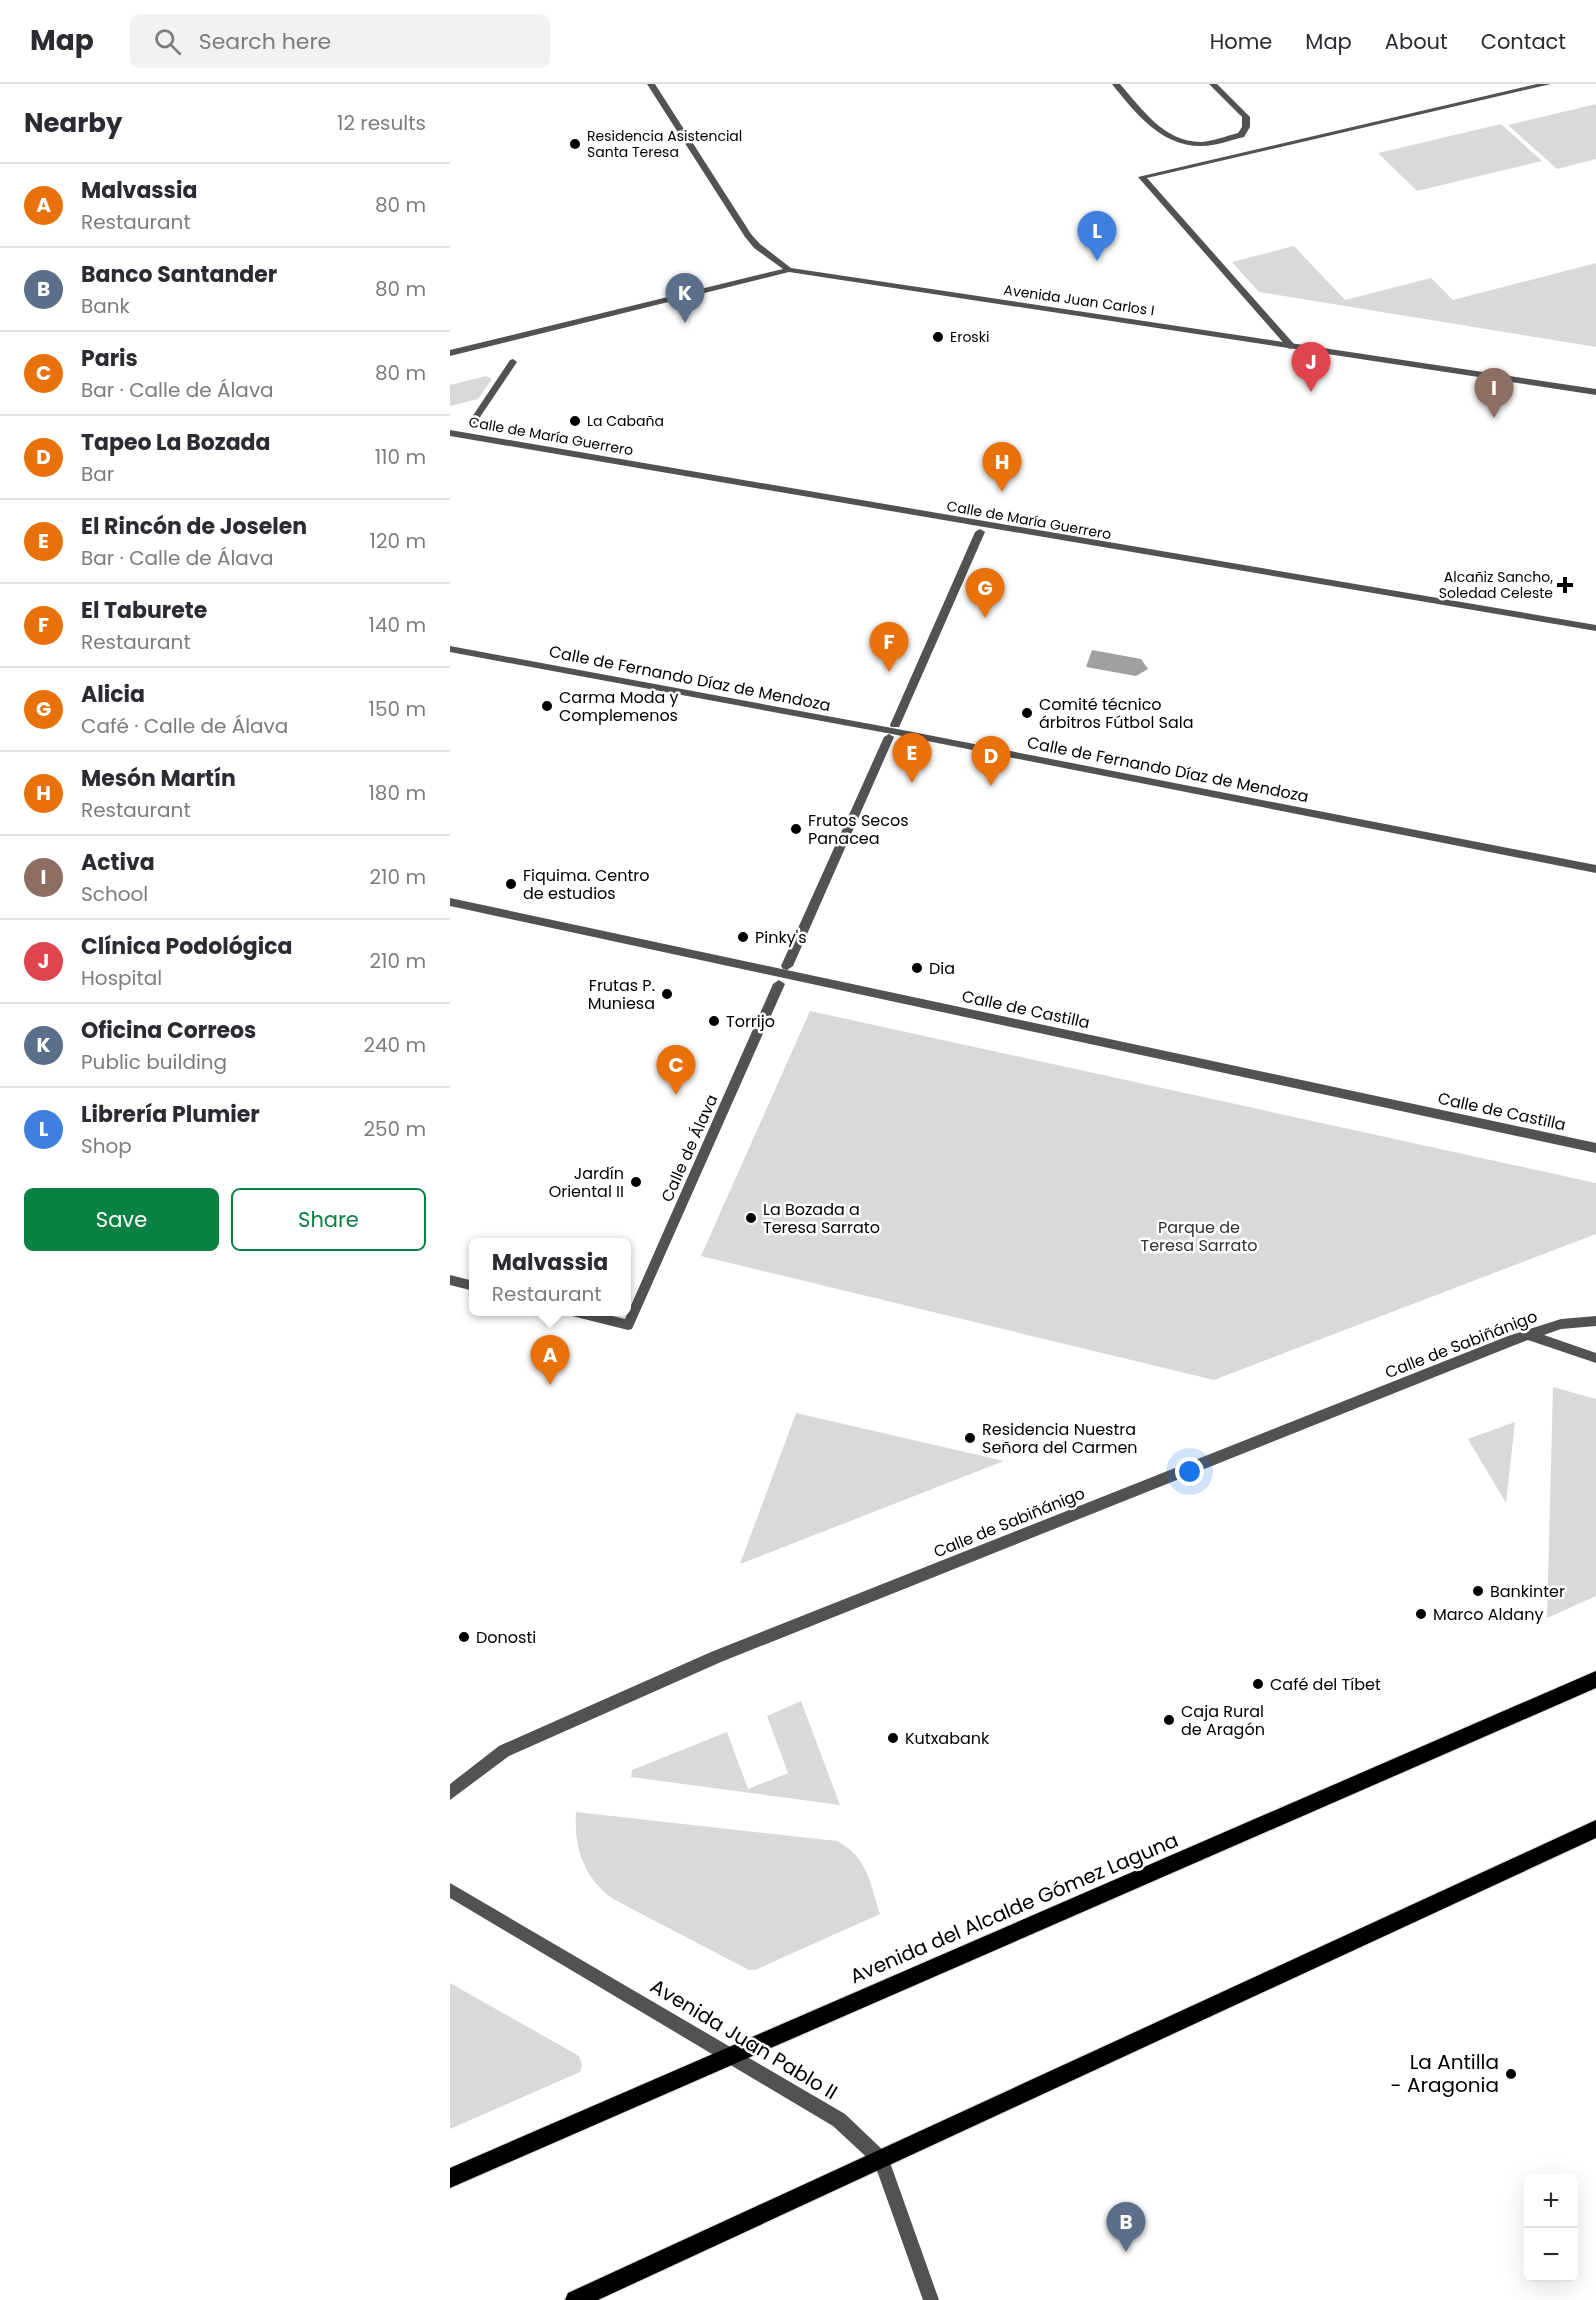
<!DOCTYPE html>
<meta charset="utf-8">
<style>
body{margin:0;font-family:Poppins,sans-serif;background:#f2f2f3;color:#2b2b33}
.controls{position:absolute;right:18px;bottom:18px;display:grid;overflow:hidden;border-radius:9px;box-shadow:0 6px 24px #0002}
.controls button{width:54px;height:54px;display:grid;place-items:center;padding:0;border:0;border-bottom:2px solid #e1e1e2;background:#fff;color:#2b2b33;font:30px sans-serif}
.you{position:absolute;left:740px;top:1388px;width:21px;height:21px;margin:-15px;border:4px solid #fff;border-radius:50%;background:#1a73e8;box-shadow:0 0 0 9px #1a73e833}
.badge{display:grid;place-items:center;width:39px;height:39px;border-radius:50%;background:#0b8043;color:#fff;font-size:20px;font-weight:700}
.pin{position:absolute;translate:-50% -50px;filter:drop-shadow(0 2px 3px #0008)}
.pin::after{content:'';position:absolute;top:32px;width:21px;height:18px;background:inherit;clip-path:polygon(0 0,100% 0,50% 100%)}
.popup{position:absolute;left:19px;top:1154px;width:162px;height:78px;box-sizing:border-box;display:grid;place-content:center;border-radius:9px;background:#fff;filter:drop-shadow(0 2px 4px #0005);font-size:20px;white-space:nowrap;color:#7c7c81}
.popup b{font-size:22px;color:#2b2b33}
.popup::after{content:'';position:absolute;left:50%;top:100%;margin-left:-12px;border:12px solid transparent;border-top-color:#fff}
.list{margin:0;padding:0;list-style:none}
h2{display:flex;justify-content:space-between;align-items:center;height:78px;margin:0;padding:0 24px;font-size:26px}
h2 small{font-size:20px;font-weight:400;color:#7c7c81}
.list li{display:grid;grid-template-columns:39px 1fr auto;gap:18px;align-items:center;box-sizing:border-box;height:84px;padding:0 24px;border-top:2px solid #e1e1e2}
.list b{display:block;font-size:22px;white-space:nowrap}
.list p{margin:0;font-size:20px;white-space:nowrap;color:#7c7c81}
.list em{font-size:20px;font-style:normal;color:#7c7c81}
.actions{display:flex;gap:12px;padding:18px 24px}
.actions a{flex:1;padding:14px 0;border:2px solid #0b8043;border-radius:9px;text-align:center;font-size:21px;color:#0b8043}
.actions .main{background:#0b8043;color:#fff}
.icon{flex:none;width:33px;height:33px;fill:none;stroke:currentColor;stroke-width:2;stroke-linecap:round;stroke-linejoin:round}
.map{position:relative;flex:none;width:1146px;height:2216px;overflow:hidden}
header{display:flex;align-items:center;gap:36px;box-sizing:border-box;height:84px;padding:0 30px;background:#fff;border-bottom:2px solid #e1e1e2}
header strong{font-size:28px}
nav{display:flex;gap:33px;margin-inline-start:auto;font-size:21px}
.search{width:420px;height:54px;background:#f2f2f3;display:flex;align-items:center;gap:15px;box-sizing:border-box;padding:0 21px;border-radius:9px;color:#7c7c81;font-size:22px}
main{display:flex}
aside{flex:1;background:#fff}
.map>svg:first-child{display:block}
.green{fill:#d9d9d9}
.water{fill:#a0a0a0}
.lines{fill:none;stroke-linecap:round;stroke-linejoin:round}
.primary-casing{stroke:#dbdbdb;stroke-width:2}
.service{fill:#525252;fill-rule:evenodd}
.pedestrian{fill:#525252;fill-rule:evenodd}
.minor{fill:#525252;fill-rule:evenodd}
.tertiary{fill:#525252;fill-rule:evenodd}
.primary{fill:#000;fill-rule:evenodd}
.poi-dot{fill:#000;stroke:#fff;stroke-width:2}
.labels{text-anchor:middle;stroke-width:5;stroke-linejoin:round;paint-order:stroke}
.far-poi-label{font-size:14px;fill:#000;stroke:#fff;text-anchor:start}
.far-street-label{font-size:14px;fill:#000;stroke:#fff}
.street-label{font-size:16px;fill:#000;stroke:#fff}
.poi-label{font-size:16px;fill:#000;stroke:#fff;text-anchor:start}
.park-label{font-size:16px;fill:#303030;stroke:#fff}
.near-street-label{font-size:20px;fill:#000;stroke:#fff}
.near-poi-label{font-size:20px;fill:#000;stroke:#fff;text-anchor:end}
</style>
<header>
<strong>Map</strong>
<div class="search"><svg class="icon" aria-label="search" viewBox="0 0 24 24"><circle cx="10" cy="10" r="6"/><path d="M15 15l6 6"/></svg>Search here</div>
<nav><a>Home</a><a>Map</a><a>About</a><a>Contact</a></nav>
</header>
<main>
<aside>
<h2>Nearby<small>12 results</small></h2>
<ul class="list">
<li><span class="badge" style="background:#e8710a">A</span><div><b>Malvassia</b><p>Restaurant</p></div><em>80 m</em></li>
<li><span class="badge" style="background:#5c6f8a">B</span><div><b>Banco Santander</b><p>Bank</p></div><em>80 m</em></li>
<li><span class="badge" style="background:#e8710a">C</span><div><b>Paris</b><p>Bar · Calle de Álava</p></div><em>80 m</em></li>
<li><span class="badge" style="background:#e8710a">D</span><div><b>Tapeo La Bozada</b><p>Bar</p></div><em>110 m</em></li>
<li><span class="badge" style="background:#e8710a">E</span><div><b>El Rincón de Joselen</b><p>Bar · Calle de Álava</p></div><em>120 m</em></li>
<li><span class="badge" style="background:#e8710a">F</span><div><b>El Taburete</b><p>Restaurant</p></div><em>140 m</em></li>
<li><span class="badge" style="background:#e8710a">G</span><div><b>Alicia</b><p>Café · Calle de Álava</p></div><em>150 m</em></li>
<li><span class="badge" style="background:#e8710a">H</span><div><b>Mesón Martín</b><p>Restaurant</p></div><em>180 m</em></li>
<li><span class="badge" style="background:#8d6e63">I</span><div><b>Activa</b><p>School</p></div><em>210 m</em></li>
<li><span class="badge" style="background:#e0444e">J</span><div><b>Clínica Podológica</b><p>Hospital</p></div><em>210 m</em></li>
<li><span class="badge" style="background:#5c6f8a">K</span><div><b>Oficina Correos</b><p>Public building</p></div><em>240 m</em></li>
<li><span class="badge" style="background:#3f7fe0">L</span><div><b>Librería Plumier</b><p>Shop</p></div><em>250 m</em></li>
</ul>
<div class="actions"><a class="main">Save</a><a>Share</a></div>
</aside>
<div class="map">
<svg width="1146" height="2216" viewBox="0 0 1146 2216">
<rect width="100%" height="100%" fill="#fff"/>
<g class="green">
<polygon points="1146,20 1146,75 1107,85 1058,41"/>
<polygon points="1051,40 1092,77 967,107 928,69"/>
<polygon points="844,162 895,216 981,194 1003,216 1146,179 1146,263 809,208 782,178"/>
<polygon points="36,292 42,295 28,315 0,322 0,301"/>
<polygon points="360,927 1146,1099 1146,1150 764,1296 251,1172"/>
<polygon points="1103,1303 1146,1315 1146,1512 1097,1534"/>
<polygon points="346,1329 554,1377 290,1480"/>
<polygon points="1065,1338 1056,1419 1018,1355"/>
<polygon points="351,1617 390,1721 181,1693 182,1686 277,1648 298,1705 338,1689 317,1632"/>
<path d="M 126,1728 L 387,1757 C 418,1773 420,1800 430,1830 L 305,1886 L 299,1886 L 163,1815 C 133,1793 124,1764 126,1728 Z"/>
<polygon points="0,1899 129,1972 132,1981 130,1988 0,2045"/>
</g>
<polygon class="water" points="642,566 691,575 698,585 686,592 636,583"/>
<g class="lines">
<defs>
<g id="primary">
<polygon points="1146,1587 1146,1604 0,2104 0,2084"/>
<polygon points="1146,1736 1146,1754 148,2216 115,2216 118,2209"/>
</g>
</defs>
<use href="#primary" class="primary-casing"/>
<path class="service" d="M 662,0 L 670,0 C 692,25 714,58 751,58 C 764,57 776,52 788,49 L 792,43 L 792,33 L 759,0 L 767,0 L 800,33 L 800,43 L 794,53 C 780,56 766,62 752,62 C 712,63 685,29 662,0 Z"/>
<g class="pedestrian">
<polygon points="1087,0 1101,0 697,94 844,260 845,262 841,265 838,264 688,93"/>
<polygon points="63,275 67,278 26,339 22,342 19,341 18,339 60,276"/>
<polygon points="530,445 535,448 450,641 449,643 441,643 440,641 525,448"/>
<polygon points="439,650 444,653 343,882 337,886 333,885 331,882 434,653"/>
<polygon points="329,896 335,900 182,1245 178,1246 122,1232 120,1228 145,1228 175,1235 323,900"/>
</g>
<g class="minor">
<polygon points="0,346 1146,541 1146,547 0,352"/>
<polygon points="0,562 442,644 1146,781 1146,789 442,650 0,568"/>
<polygon points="0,814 1146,1059 1146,1069 0,822"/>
<polygon points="0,1191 24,1197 24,1207 0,1201"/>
</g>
<g class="tertiary">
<polygon points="197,0 205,0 301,150 310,160 341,184 1146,305 1146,311 339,188 0,272 0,266 333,185 304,164 295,153"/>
<polygon points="1146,1232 1146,1242 1111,1245 1094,1251 1146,1269 1146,1279 1078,1256 1065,1261 271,1578 59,1672 0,1716 0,1700 49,1662 261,1568 1058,1252 1111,1235"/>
<polygon points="0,1799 395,2030 437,2070 489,2216 473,2216 425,2081 383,2042 0,1814"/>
</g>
<use href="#primary" class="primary"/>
</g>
<g class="poi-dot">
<circle cx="125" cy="60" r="6"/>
<circle cx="488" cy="253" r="6"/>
<circle cx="125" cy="337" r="6"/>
<path d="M1112 492h6v6h6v6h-6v6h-6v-6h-6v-6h6z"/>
<circle cx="97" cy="622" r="6"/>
<circle cx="577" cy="629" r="6"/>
<circle cx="346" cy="745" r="6"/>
<circle cx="61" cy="800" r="6"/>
<circle cx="293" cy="853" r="6"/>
<circle cx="467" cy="884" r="6"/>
<circle cx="217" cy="910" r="6"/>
<circle cx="264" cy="937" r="6"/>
<circle cx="186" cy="1098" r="6"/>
<circle cx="301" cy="1134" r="6"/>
<circle cx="520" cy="1354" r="6"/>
<circle cx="1028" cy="1507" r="6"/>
<circle cx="971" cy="1530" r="6"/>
<circle cx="14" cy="1553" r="6"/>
<circle cx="808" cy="1600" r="6"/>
<circle cx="719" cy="1636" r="6"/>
<circle cx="443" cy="1654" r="6"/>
<circle cx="1061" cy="1990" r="6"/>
</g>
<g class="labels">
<g class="far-poi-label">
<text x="137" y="57">Residencia Asistencial<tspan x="137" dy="16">Santa Teresa</tspan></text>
<text x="500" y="258">Eroski</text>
<text x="137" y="342">La Cabaña</text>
<text x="1103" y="498" text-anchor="end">Alcañiz Sancho,<tspan x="1103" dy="16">Soledad Celeste</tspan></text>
</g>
<g class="far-street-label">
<text transform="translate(629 216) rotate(8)" y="5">Avenida Juan Carlos I</text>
<text transform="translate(101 352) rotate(10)" y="5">Calle de María Guerrero</text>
<text transform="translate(579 436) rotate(10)" y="5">Calle de María Guerrero</text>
</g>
<g class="street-label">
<text transform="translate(240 594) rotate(11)" y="6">Calle de Fernando Díaz de Mendoza</text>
<text transform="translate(718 685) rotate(11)" y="6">Calle de Fernando Díaz de Mendoza</text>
<text transform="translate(576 925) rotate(12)" y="6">Calle de Castilla</text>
<text transform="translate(1052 1027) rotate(12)" y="6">Calle de Castilla</text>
<text transform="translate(239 1064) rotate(-66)" y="6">Calle de Álava</text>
<text transform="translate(1011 1260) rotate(-21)" y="6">Calle de Sabiñánigo</text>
<text transform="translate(559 1438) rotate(-22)" y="6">Calle de Sabiñánigo</text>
</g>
<g class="poi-label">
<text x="109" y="619">Carma Moda y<tspan x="109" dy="18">Complemenos</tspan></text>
<text x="589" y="626">Comité técnico<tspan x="589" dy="18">árbitros Fútbol Sala</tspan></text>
<text x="358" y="742">Frutos Secos<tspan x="358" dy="18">Panacea</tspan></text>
<text x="73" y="797">Fiquima. Centro<tspan x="73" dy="18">de estudios</tspan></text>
<text x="305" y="859">Pinky's</text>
<text x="479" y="890">Dia</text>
<text x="205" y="907" text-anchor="end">Frutas P.<tspan x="205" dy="18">Muniesa</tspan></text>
<text x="276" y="943">Torrijo</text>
<text x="174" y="1095" text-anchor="end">Jardín<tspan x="174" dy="18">Oriental II</tspan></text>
<text x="313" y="1131">La Bozada a<tspan x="313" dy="18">Teresa Sarrato</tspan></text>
<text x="532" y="1351">Residencia Nuestra<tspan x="532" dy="18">Señora del Carmen</tspan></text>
<text x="1040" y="1513">Bankinter</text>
<text x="983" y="1536">Marco Aldany</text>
<text x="26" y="1559">Donosti</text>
<text x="820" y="1606">Café del Tíbet</text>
<text x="731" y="1633">Caja Rural<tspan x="731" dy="18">de Aragón</tspan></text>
<text x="455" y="1660">Kutxabank</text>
</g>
<g class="park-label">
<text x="749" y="1149">Parque de<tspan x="749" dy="18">Teresa Sarrato</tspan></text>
</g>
<g class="near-street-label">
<text transform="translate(564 1824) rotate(-23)" y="7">Avenida del Alcalde Gómez Laguna</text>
<text transform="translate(294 1955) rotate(31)" y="7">Avenida Juan Pablo II</text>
</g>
<g class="near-poi-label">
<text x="1049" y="1985">La Antilla<tspan x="1049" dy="23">- Aragonia</tspan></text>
</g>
</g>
</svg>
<div class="controls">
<button>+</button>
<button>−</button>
</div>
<div class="you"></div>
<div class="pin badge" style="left:100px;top:1301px;background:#e8710a">A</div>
<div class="popup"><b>Malvassia</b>Restaurant</div>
<div class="pin badge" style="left:676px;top:2168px;background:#5c6f8a">B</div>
<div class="pin badge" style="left:226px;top:1011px;background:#e8710a">C</div>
<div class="pin badge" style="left:541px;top:702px;background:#e8710a">D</div>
<div class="pin badge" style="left:462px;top:699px;background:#e8710a">E</div>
<div class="pin badge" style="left:439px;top:588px;background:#e8710a">F</div>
<div class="pin badge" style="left:535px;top:534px;background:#e8710a">G</div>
<div class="pin badge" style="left:552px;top:408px;background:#e8710a">H</div>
<div class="pin badge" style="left:1044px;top:334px;background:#8d6e63">I</div>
<div class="pin badge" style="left:861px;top:308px;background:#e0444e">J</div>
<div class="pin badge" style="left:235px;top:239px;background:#5c6f8a">K</div>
<div class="pin badge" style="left:647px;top:177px;background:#3f7fe0">L</div>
</div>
</main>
